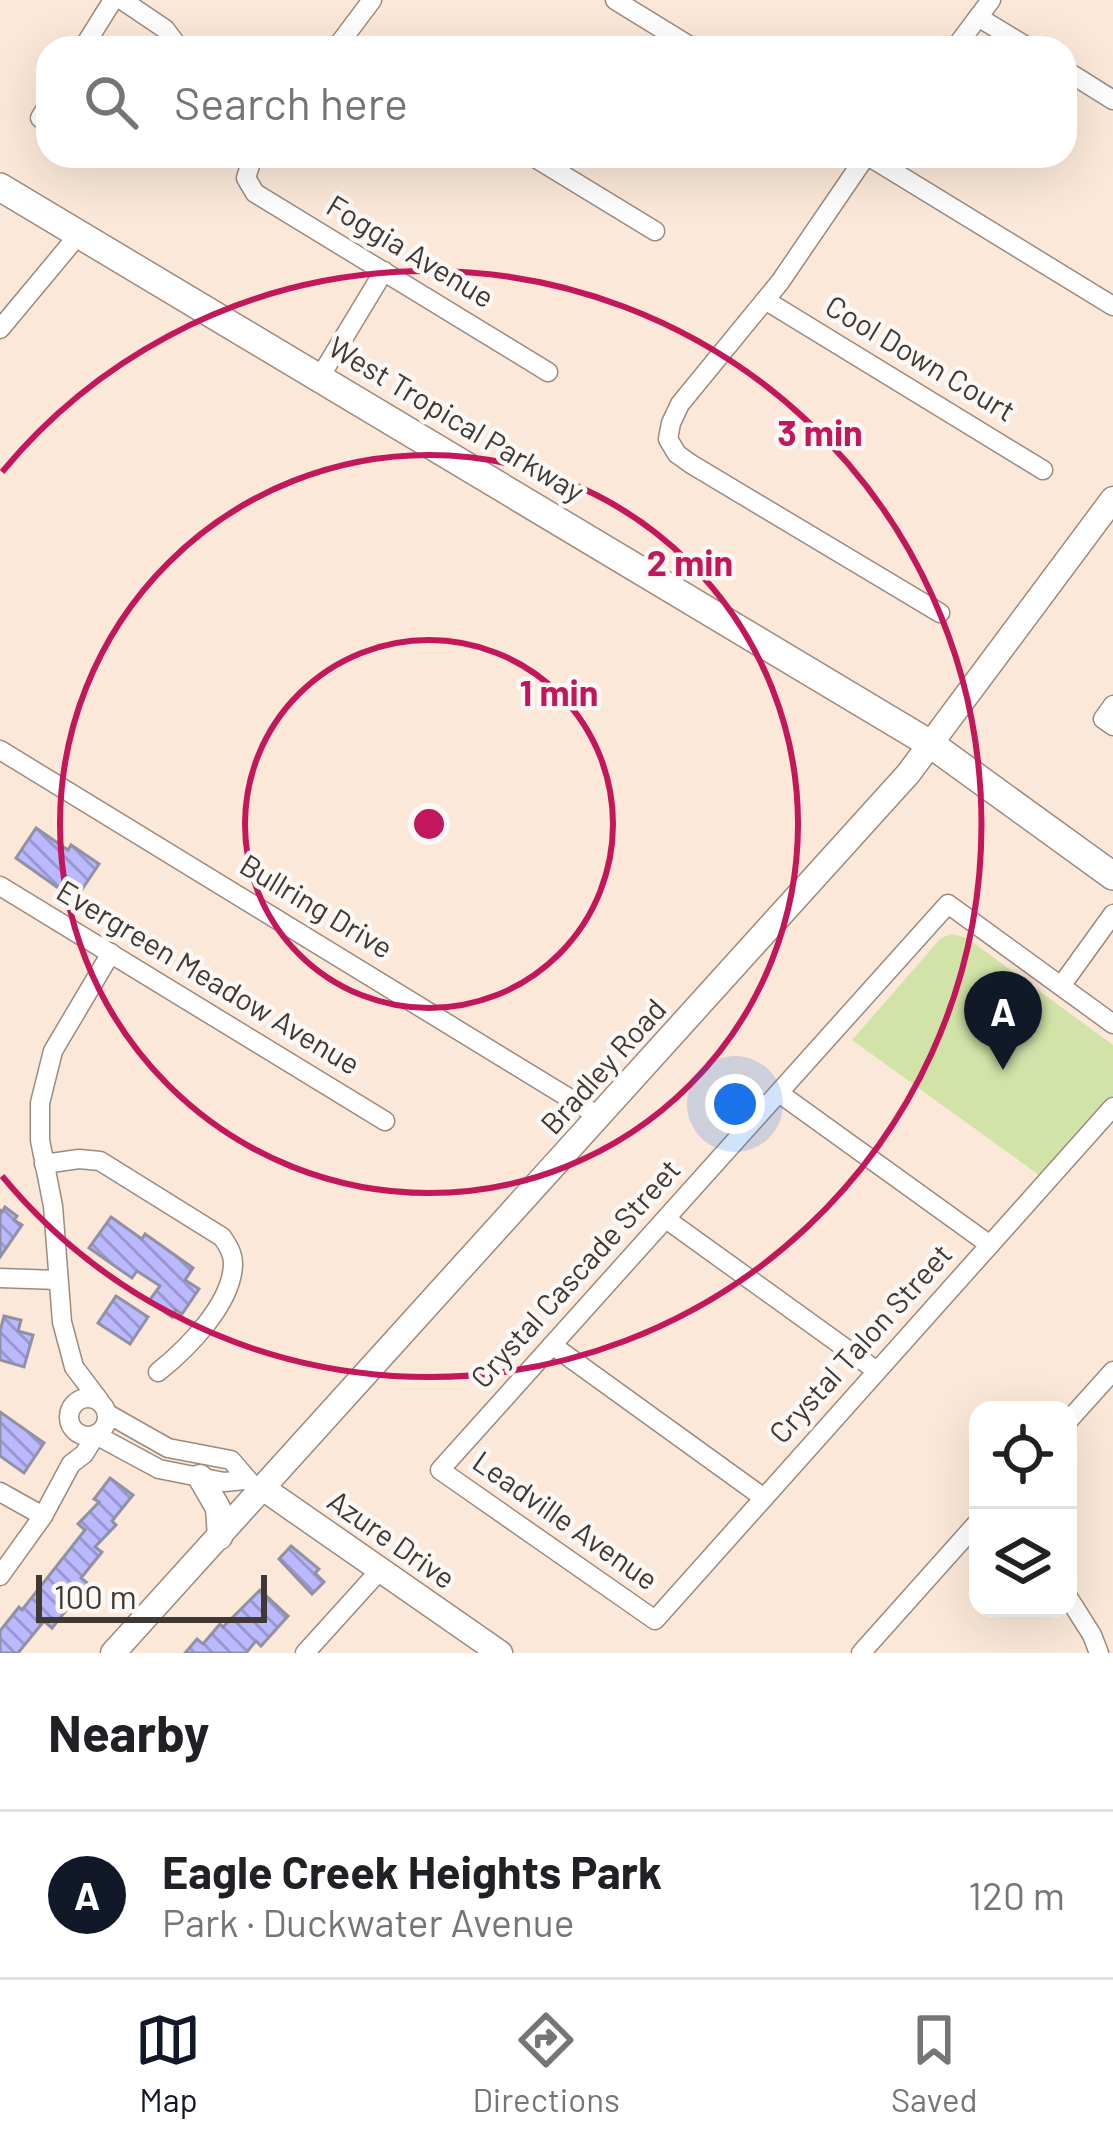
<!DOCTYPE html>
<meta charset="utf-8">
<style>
body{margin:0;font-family:Barlow,sans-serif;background:#f6f6f6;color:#202124}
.controls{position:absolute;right:36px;bottom:36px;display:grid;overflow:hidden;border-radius:24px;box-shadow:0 12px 48px #0002}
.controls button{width:108px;height:108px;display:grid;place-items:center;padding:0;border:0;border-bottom:3px solid #e0e0e0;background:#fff;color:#202124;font:60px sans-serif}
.scale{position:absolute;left:36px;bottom:30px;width:231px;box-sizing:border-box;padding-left:12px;border:6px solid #403933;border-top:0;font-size:33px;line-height:42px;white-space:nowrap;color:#403933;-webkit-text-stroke:9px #fcf8f5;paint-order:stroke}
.you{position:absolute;left:735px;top:1104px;width:42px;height:42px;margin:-30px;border:9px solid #fff;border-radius:50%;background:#1a73e8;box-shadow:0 0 0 18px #1a73e833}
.badge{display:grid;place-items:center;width:78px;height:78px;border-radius:50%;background:#111827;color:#fff;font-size:39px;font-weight:700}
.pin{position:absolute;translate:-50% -99px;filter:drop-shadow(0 3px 6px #0008)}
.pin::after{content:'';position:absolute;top:63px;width:42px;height:36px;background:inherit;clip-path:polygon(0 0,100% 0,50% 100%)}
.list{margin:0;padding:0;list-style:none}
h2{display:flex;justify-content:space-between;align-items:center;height:156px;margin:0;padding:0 48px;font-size:51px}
h2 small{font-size:39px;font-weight:400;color:#757577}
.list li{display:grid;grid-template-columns:78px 1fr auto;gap:36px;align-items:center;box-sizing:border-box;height:168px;padding:0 48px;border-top:3px solid #e0e0e0}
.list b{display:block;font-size:45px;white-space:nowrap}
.list p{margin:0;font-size:39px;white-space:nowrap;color:#757577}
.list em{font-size:39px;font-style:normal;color:#757577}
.icon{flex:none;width:66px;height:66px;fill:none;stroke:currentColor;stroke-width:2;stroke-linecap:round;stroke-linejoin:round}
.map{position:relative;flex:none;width:1113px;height:1653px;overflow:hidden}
.search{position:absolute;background:#fff;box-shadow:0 12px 48px #0002;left:36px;right:36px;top:36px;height:132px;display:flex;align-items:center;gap:30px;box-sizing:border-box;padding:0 42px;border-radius:36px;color:#757577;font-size:45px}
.sheet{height:324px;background:#fff}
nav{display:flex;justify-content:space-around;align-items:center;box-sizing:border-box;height:168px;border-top:3px solid #e0e0e0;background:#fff;font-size:33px;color:#757577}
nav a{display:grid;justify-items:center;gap:6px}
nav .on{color:#111827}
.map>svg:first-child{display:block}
.park{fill:#d1e3a7}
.building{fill:url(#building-back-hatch);stroke:#9191a5;stroke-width:3}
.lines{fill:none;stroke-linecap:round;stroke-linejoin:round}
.minor-casing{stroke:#9c8a7c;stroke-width:21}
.tertiary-casing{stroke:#9c8a7c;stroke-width:27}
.secondary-casing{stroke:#9c8a7c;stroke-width:30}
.minor{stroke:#fff;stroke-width:18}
.tertiary{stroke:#fff;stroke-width:24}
.secondary{stroke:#fff;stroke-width:27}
.ring{fill:none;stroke:#c2185b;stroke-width:6}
.labels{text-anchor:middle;stroke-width:9;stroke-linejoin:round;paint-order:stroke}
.street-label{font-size:30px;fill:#403933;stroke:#fcf8f5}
.centre{fill:#c2185b;stroke:#fcf8f5;stroke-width:6}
.ring-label{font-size:36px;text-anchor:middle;font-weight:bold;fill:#c2185b;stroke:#fcf8f5;stroke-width:9;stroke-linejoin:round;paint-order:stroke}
</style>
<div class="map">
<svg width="1113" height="1653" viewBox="0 0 1113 1653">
<defs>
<pattern id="building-back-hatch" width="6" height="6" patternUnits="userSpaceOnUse" patternTransform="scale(3)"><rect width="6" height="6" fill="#bab8fe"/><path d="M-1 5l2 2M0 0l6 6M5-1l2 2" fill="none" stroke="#9997ce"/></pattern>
</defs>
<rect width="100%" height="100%" fill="#fbe8d8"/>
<polygon class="park" points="952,934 967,938 1113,1045 1113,1095 1039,1175 852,1040 941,938"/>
<g class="building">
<polygon points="36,828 68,850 71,845 99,864 75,900 16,858"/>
<polygon points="5,1207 17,1216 14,1220 22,1225 0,1257 0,1210 2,1212"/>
<polygon points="111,1217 142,1239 145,1234 193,1268 185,1280 199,1289 182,1314 176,1310 172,1317 149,1301 160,1286 137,1271 132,1278 89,1248"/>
<polygon points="116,1296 148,1317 130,1344 98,1323"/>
<polygon points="4,1316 21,1320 18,1331 33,1335 24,1367 0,1360 0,1331"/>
<polygon points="0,1412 44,1443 24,1473 0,1456"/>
<polygon points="110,1478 133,1495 112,1521 116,1525 95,1547 102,1552 81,1578 91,1586 76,1606 72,1603 52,1628 44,1621 18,1653 0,1653 0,1631 19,1607 22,1610 85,1530 78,1524 99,1502 94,1499"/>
<polygon points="291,1546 319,1569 315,1573 324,1582 312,1594 279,1559"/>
<polygon points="260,1590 288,1616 261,1646 256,1641 246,1653 185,1653 197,1639 203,1644 220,1624 223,1627"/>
</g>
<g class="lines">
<defs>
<g id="minor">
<polyline points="122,0 165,29 177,45"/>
<polyline points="615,0 693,48"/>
<polyline points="978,17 1029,48"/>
<polyline points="83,48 113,0"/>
<polyline points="336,48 372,0"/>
<polyline points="955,48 991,0"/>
<polyline points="1065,70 1113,100"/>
<polyline points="40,118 48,105"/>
<polyline points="253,156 246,178 255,193 548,372"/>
<polyline points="532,156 655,231"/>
<polyline points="866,156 780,282 680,404 671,423 668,439 677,454 691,464 940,613"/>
<polyline points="868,156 1113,306"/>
<polyline points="765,300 1043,470"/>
<polyline points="0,329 80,233"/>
<polyline points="320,377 384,271"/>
<polyline points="1113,705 1103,719 1113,726"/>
<polyline points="0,750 600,1117"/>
<polyline points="0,886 385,1121"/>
<polyline points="1061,986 1113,914"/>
<polyline points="1113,1024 948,904 440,1470 655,1620 1113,1107"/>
<polyline points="779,1093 990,1245"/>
<path d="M 44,1164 L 79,1159 L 100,1161 L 222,1237 C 228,1245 233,1253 233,1263 C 233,1303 187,1349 158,1372"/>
<polyline points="666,1219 877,1371"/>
<polyline points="0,1278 58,1280"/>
<polyline points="552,1345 764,1498"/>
<circle cx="88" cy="1417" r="19"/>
<polyline points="99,1400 74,1367 62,1322 53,1206 40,1140 40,1103 53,1051 111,953"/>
<polyline points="108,1414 168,1448 231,1460 250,1482"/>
<polyline points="1068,1421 1113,1371"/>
<polyline points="0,1492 43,1516"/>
<polyline points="0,1576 43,1516 71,1464 84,1454 96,1435 159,1469 224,1482 245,1480"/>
<polyline points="1068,1597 1092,1635 1099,1653"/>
<polyline points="305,1653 381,1569"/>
<polyline points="861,1653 978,1522"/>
</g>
<g id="tertiary">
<polyline points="200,1477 218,1508 220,1537"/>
<polyline points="264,1489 500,1653"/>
<polyline points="113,1653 908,774 1113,499"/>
</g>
<polyline id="secondary" points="0,187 932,745 1113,876"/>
</defs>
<use href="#minor" class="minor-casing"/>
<use href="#tertiary" class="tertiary-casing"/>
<use href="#secondary" class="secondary-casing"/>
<use href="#minor" class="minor"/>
<use href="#tertiary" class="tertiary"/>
<use href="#secondary" class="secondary"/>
</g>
<g class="ring">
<circle cx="429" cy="824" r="184"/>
<circle cx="429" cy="824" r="369"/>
<path d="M2 472A553 553 0 1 1 2 1176"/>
</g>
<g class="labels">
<g class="street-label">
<text transform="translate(410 252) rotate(31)" y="10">Foggia Avenue</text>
<text transform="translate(920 359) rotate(31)" y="10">Cool Down Court</text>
<text transform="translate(456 420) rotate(31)" y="10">West Tropical Parkway</text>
<text transform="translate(316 907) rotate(31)" y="10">Bullring Drive</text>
<text transform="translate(208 978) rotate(31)" y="10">Evergreen Meadow Avenue</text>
<text transform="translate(604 1067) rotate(-48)" y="10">Bradley Road</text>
<text transform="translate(576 1274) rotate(-48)" y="10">Crystal Cascade Street</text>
<text transform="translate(861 1344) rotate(-48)" y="10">Crystal Talon Street</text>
<text transform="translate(565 1521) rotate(35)" y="10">Leadville Avenue</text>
<text transform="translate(391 1540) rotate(35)" y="10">Azure Drive</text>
</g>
</g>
<circle cx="429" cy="824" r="18" class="centre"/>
<g class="ring-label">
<text x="820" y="446">3 min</text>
<text x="690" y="576">2 min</text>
<text x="559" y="706">1 min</text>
</g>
</svg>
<div class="controls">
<button><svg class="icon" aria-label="locate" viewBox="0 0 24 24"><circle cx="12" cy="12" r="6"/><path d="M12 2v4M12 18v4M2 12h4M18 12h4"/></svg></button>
<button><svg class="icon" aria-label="layers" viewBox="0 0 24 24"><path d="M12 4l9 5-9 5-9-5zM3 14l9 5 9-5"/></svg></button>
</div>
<div class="scale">100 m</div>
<div class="you"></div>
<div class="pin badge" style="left:1003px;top:1070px">A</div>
<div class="search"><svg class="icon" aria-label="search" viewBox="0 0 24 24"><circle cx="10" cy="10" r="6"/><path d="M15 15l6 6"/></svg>Search here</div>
</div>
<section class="sheet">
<h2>Nearby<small></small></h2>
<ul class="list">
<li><span class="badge">A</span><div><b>Eagle Creek Heights Park</b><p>Park · Duckwater Avenue</p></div><em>120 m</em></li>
</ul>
</section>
<nav>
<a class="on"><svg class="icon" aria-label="map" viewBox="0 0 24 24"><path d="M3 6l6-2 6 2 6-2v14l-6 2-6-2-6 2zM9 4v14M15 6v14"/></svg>Map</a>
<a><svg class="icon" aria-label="directions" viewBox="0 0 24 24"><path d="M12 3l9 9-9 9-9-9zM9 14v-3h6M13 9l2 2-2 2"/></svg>Directions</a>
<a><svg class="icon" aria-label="saved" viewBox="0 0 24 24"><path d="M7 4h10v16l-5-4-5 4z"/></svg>Saved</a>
</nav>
